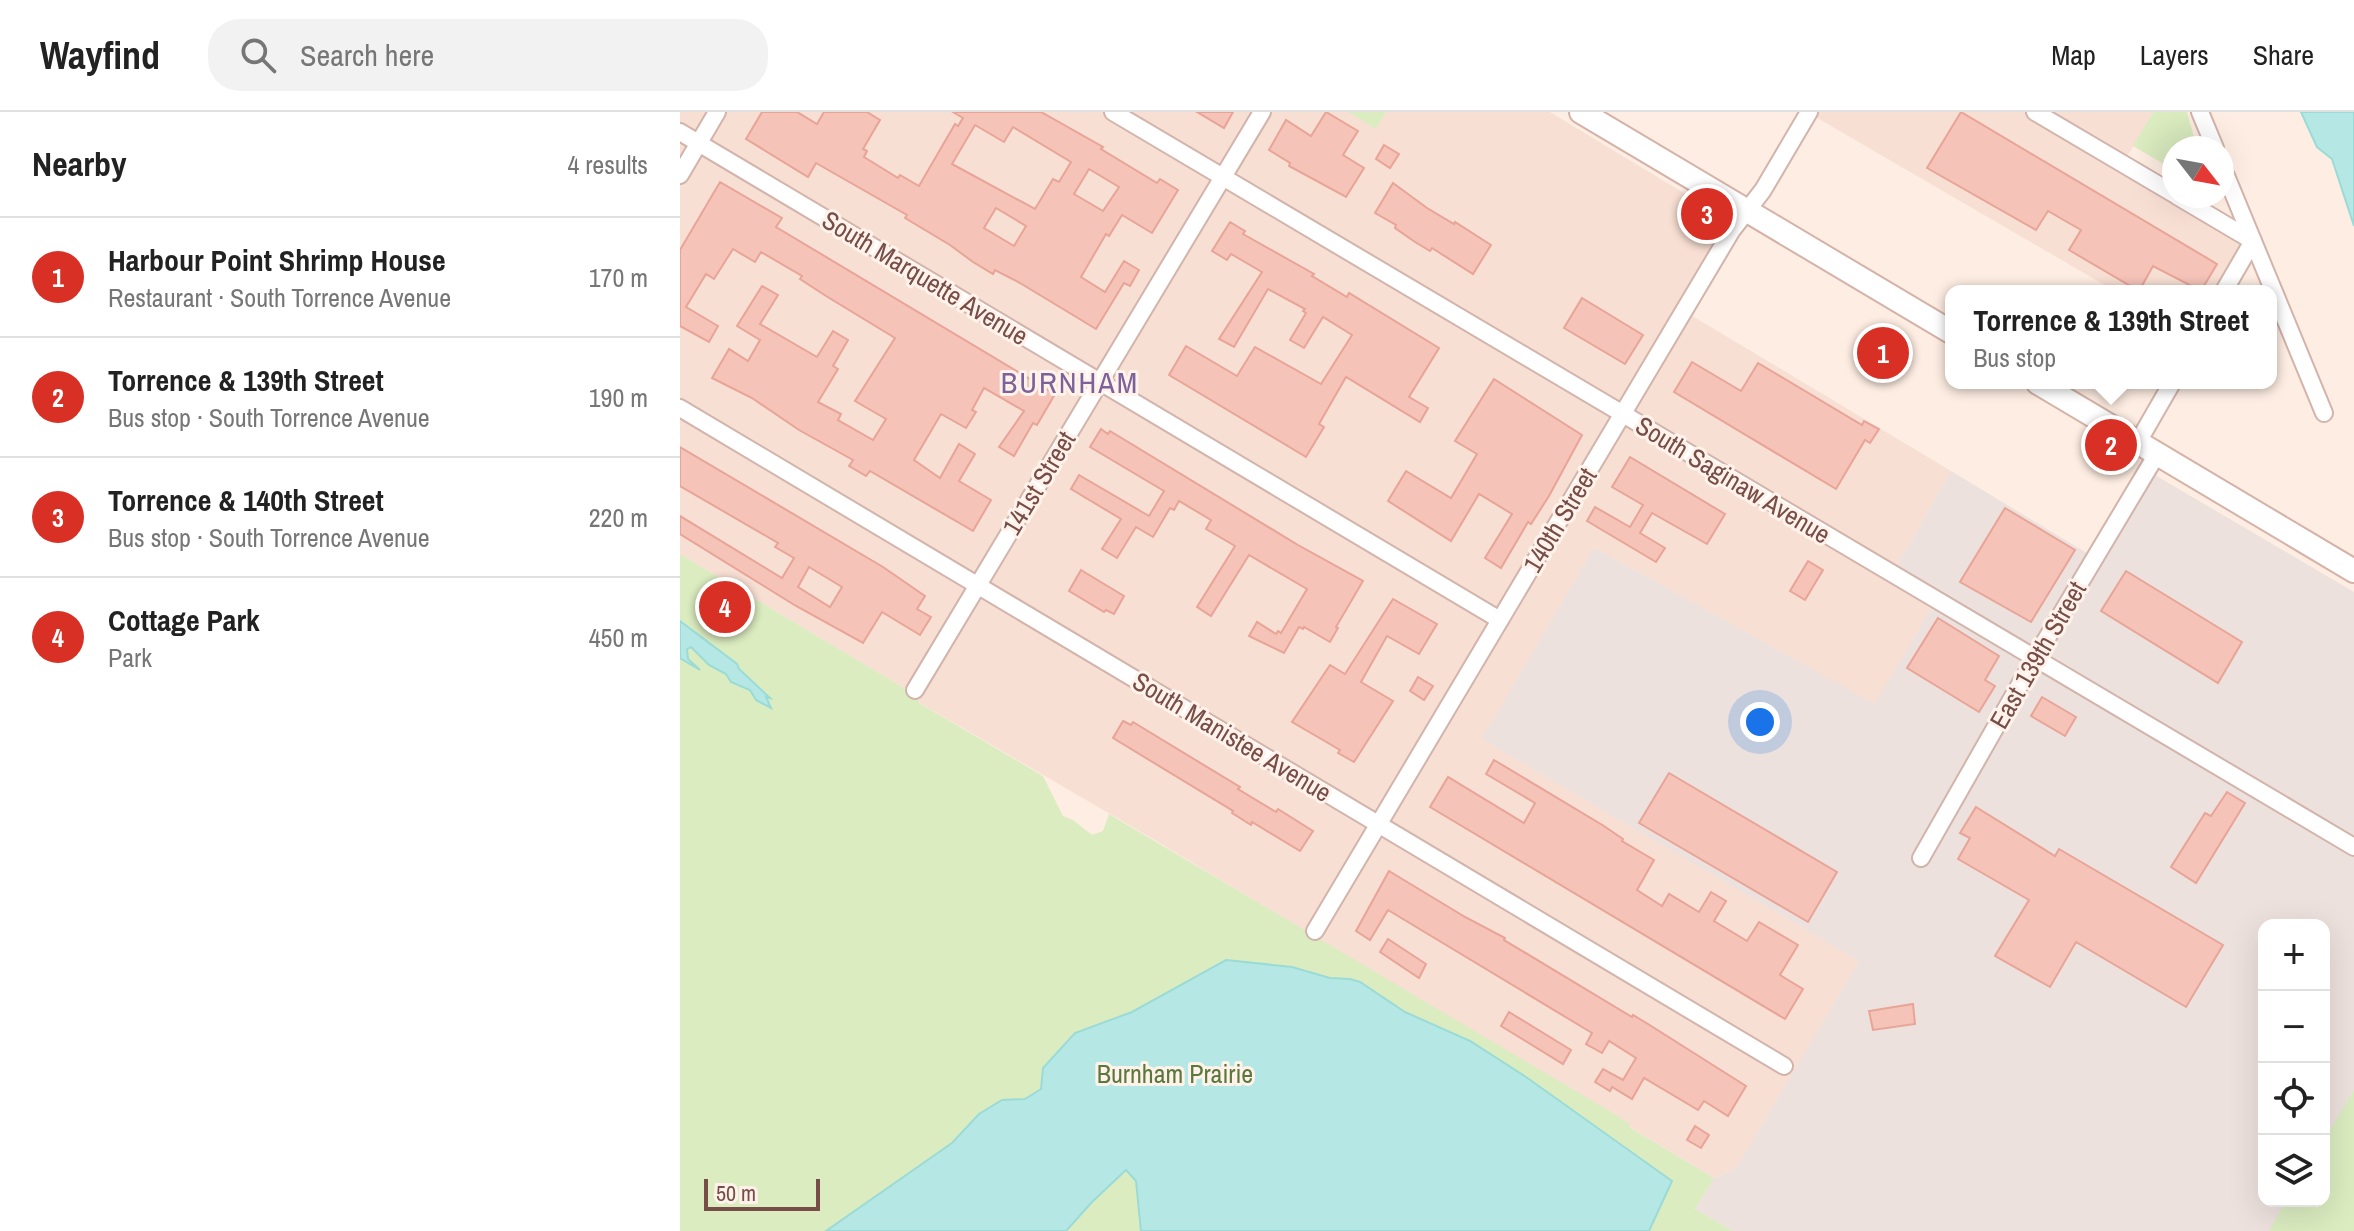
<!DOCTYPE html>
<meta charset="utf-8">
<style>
body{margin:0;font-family:"Archivo Narrow",sans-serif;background:#f2f2f2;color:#222}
.controls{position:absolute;right:24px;bottom:24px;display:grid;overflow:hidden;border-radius:16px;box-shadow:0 8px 32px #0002}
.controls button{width:72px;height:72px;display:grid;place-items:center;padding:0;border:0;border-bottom:2px solid #e0e0e0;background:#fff;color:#222;font:40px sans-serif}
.compass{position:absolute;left:1482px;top:24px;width:72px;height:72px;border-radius:50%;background:#fff;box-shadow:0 8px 32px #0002;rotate:121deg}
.scale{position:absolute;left:24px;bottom:20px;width:116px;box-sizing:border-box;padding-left:8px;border:4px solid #774d47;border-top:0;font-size:22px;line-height:28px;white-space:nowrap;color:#774d47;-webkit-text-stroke:6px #fff2ea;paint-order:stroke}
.you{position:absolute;left:1080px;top:610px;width:28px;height:28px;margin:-20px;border:6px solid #fff;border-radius:50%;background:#1a73e8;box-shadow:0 0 0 12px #1a73e833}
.badge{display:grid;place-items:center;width:52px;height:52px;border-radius:50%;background:#d93025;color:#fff;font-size:26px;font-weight:700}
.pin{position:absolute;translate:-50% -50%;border:4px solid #fff;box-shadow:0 2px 8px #0006}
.popup{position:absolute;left:1265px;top:173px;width:332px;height:104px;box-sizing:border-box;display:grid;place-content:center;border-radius:16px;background:#fff;filter:drop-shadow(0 2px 6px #0005);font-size:26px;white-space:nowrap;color:#767676}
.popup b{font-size:30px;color:#222}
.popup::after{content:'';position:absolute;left:50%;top:100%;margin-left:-16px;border:16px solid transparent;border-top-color:#fff}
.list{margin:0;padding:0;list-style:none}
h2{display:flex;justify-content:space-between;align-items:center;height:104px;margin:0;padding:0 32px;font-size:34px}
h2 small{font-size:26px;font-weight:400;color:#767676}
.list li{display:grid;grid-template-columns:52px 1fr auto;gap:24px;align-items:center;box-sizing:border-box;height:120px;padding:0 32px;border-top:2px solid #e0e0e0}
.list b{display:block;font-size:30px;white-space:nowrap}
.list p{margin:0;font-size:26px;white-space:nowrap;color:#767676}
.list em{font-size:26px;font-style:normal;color:#767676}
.icon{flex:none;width:44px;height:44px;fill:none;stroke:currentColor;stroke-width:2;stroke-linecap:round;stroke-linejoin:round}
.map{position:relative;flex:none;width:1674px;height:1119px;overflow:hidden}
header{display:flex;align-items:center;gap:48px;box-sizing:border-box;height:112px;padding:0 40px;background:#fff;border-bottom:2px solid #e0e0e0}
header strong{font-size:38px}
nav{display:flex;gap:44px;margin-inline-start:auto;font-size:28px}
.search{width:560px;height:72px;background:#f2f2f2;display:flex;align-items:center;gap:20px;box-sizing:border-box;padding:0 28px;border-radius:32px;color:#767676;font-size:30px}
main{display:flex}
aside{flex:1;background:#fff}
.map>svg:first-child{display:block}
.residential{fill:#f8dfd3}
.industrial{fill:#ece1dd}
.green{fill:#dbecc0}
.water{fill:#b5e8e4;stroke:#9bdbd7;stroke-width:2}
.building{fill:#f5c3b8;stroke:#e8a497;stroke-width:2;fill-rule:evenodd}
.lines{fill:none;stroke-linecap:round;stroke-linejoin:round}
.street-casing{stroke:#d2b4ab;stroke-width:20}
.secondary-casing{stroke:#d5b2a8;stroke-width:26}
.street{stroke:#fff;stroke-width:16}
.secondary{stroke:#fff;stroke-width:22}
.labels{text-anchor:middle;stroke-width:6;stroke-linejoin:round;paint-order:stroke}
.street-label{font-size:26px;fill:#774d47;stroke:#fff2ea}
.park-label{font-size:26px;fill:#5b783c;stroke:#fff2ea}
.quarter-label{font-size:30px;letter-spacing:2px;fill:#7b629b;stroke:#fff2ea}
</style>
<header>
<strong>Wayfind</strong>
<div class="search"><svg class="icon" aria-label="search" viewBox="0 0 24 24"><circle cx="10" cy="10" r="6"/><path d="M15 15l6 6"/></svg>Search here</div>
<nav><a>Map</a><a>Layers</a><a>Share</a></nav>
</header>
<main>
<aside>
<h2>Nearby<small>4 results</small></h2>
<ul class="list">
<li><span class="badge">1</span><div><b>Harbour Point Shrimp House</b><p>Restaurant · South Torrence Avenue</p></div><em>170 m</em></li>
<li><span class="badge">2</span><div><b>Torrence &amp; 139th Street</b><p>Bus stop · South Torrence Avenue</p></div><em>190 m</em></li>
<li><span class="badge">3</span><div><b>Torrence &amp; 140th Street</b><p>Bus stop · South Torrence Avenue</p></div><em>220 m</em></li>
<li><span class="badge">4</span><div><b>Cottage Park</b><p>Park</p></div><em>450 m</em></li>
</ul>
</aside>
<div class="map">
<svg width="1674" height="1119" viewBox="0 0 1674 1119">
<rect width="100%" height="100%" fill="#feede2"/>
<g class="residential">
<polygon points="0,0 668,0 696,16 706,0 870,0 1050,109 999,196 1271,359 1217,453 1261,479 1195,593 914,435 803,627 1180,849 1056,1056 1034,1066 473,727 238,590 234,582 214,570 0,442"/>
<polygon points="1127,0 1473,0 1441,55 1567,129 1539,179 1435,179"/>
</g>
<polygon class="industrial" points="1463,356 1674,480 1674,994 1644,1044 1644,813 1584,813 1584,1089 1617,1089 1598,1119 1053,1119 1015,1097 1034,1066 1056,1056 1179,849 802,627 914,435 1195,592 1261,479 1217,453 1271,359 1410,443"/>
<g class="green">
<polygon points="668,0 706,0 696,17"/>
<polygon points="1473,0 1507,0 1517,36 1494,36 1494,58 1453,34"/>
<polygon points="0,442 214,570 235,583 239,591 363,664 383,704 393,708 412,723 423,719 429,702 926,997 950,1012 949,1015 1034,1066 1015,1097 1053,1119 0,1119"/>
<polygon points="1674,978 1674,1119 1589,1119 1606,1089 1644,1089 1644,1028"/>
</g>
<g class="water">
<polygon points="1621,0 1674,0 1674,114 1652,47 1637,35"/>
<polygon points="0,509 57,552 59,557 90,586 86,585 91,596 76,588 70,578 51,570 46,562 29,553 11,535 7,537 8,547 20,558 0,546"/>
<polygon points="546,848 612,855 650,866 670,867 680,870 725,900 790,929 846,965 992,1069 969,1119 461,1119 456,1069 446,1058 412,1090 386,1119 146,1119 272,1031 299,1002 322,988 345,987 361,977 363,956 395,921 452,900"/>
</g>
<g class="building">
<path d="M 82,0 L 117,0 L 137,12 L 144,0 L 187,0 L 200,8 L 183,37 L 187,39 L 184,45 L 218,66 L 220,63 L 239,74 L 275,12 L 278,14 L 283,6 L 273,0 L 361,0 L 423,35 L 421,37 L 477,71 L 480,67 L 498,78 L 472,121 L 442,103 L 429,124 L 426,122 L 401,165 L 425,180 L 444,149 L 459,158 L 450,174 L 444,171 L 416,217 L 340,171 L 315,158 L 313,162 L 293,150 L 270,133 L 225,106 L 227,103 L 136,51 L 128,65 L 66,27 ZM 295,13 L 324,30 L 333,15 L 391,50 L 379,70 L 373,67 L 355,97 L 272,52 ZM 409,57 L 439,75 L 423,99 L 394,82 ZM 316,96 L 346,114 L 334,134 L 304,116 Z"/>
<polygon points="517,0 553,0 544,16"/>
<polygon points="646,0 678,19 663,43 684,56 666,85 609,54 610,51 589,38 606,8 631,24"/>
<polygon points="1281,0 1537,152 1521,179 1473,154 1459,179 1389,138 1401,118 1368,99 1356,118 1247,56"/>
<polygon points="704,33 719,42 710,56 696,47"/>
<polygon points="40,70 102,106 96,115 375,282 357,313 353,311 334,344 319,335 344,299 304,276 292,298 296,300 286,316 261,302 234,348 260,366 279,332 295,342 279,369 311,388 293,419 190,359 186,364 169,354 173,348 119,318 72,286 32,266 49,237 68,249 80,228 57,214 82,174 98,183 80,212 137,245 153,219 168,228 153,254 158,257 138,290 161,302 158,308 193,328 206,307 175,289 215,226 146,184 120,167 122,164 81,140 75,150 53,137 34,167 26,162 6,195 38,214 29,230 0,214 0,138"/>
<polygon points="713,71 747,96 774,112 775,110 811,133 793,162 752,136 750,139 735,130 715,116 716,113 695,101"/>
<polygon points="550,110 565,119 563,122 634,162 632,164 667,185 669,181 759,236 729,285 748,296 740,310 666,265 639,312 644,315 626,345 489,263 506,234 557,264 575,235 641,272 672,223 643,205 624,236 610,228 626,201 623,199 625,197 588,177 554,235 539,227 582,160 551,142 547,148 532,139"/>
<polygon points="902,186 963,223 945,252 884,216"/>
<polygon points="1203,217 1224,229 1202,265 1182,252"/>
<polygon points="1012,250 1061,279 1078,251 1182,313 1184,309 1199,317 1190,331 1185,328 1156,377 994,280"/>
<polygon points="814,267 902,323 869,384 851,412 848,410 821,456 805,446 832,402 799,382 771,429 708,389 726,359 771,386 797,342 775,329"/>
<polygon points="421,317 428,322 430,319 618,433 683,469 656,515 658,516 650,530 624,515 623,517 619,515 604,541 569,524 577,510 596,522 598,519 601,521 627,477 569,443 531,504 517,495 555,434 526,417 531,408 499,389 494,398 490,396 473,425 456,415 437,446 422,437 441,407 391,377 399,363 469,404 484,379 410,335"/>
<path d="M 0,335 L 203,455 L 245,484 L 237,497 L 251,505 L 240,523 L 202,500 L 183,531 L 116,494 L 0,422 L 0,404 L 102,466 L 114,446 L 95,435 L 98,431 L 0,374 ZM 129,455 L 162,475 L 150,495 L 118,475 Z"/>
<polygon points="950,345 1045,402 1027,432 972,401 960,421 985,436 976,450 907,409 915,395 950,415 963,393 932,375"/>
<polygon points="1325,396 1395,438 1351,510 1280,470"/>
<polygon points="1128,449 1143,458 1125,488 1110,479"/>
<polygon points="401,458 444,484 434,502 426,498 424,500 389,479"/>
<polygon points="1446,459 1562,530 1538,571 1421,499"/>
<polygon points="713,487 757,512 739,542 707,524 681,570 713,589 674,650 658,641 660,638 612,610 650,553 665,562"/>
<polygon points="1258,506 1319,544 1305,568 1315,574 1299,600 1227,556"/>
<polygon points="738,565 753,574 744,588 730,579"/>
<polygon points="1362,585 1396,605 1385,624 1351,604"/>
<polygon points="443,609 451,613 453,610 560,675 558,677 596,700 598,697 633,719 620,739 572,710 571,713 552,701 553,699 433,626"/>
<polygon points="814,648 924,714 943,727 942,729 974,748 957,778 982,794 989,782 1019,800 1031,780 1046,789 1034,809 1067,829 1079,810 1118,833 1100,863 1123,877 1105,907 750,695 768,665 844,711 855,691 806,662"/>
<polygon points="989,661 1157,760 1128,810 959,711"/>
<polygon points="1547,680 1565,691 1516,771 1491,755 1525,701 1531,704"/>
<polygon points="1296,695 1375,744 1379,737 1543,833 1506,895 1396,830 1370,875 1315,844 1349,788 1278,747 1290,726 1280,721"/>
<polygon points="709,759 785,805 825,826 824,828 952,905 953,903 968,912 1066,974 1048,1004 1024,989 1018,998 964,966 952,987 932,975 930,979 915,970 923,957 943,968 956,946 929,929 922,941 906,932 912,921 708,798 690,828 676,819"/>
<polygon points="708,827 746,852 739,866 700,840"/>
<polygon points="1233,892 1235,912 1193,918 1189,899"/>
<polygon points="829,900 891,938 883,952 821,914"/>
<polygon points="1015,1014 1029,1023 1021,1036 1007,1028"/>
</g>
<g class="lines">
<defs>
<g id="street">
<polyline points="433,0 1674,735"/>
<polyline points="1355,0 1494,82"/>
<polyline points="1520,0 1535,36"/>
<polyline points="0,20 820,508"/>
<polyline points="1542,54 1644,301"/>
<polyline points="0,63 37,0"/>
<polyline points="1497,84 1573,129 1544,179"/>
<polyline points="0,296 1104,954"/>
<polyline points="1458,330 1492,271"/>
<polyline points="235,578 582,0"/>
<polyline points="1241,746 1355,546 1477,342"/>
<polyline points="635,819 1052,118 1083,78 1129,0"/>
</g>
<g id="secondary">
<polyline points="901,0 1271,220"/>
<polyline points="1358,271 1674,459"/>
</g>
</defs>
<use href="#street" class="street-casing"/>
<use href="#secondary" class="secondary-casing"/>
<use href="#street" class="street"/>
<use href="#secondary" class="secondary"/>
</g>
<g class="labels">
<g class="street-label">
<text transform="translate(245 166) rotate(31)" y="9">South Marquette Avenue</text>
<text transform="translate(1053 368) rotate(31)" y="9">South Saginaw Avenue</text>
<text transform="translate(359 371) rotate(-59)" y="9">141st Street</text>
<text transform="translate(880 408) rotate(-59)" y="9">140th Street</text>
<text transform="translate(1358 543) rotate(-60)" y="9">East 139th Street</text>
<text transform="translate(552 625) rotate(31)" y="9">South Manistee Avenue</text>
</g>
<g class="park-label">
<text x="495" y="971">Burnham Prairie</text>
</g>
<g class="quarter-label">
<text x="390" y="281">BURNHAM</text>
</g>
</g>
</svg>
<div class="controls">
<button>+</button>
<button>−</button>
<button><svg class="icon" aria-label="locate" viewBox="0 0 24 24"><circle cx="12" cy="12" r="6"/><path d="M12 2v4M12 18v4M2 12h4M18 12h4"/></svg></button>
<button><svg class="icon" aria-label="layers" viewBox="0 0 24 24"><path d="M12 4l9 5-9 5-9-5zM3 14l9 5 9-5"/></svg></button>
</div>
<svg class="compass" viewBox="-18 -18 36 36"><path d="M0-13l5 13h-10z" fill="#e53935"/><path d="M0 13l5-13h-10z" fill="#767676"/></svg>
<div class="scale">50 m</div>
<div class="you"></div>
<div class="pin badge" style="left:1203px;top:241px">1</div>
<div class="pin badge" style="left:1431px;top:333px">2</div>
<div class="popup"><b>Torrence &amp; 139th Street</b>Bus stop</div>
<div class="pin badge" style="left:1027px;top:102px">3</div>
<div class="pin badge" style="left:45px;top:495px">4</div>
</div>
</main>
